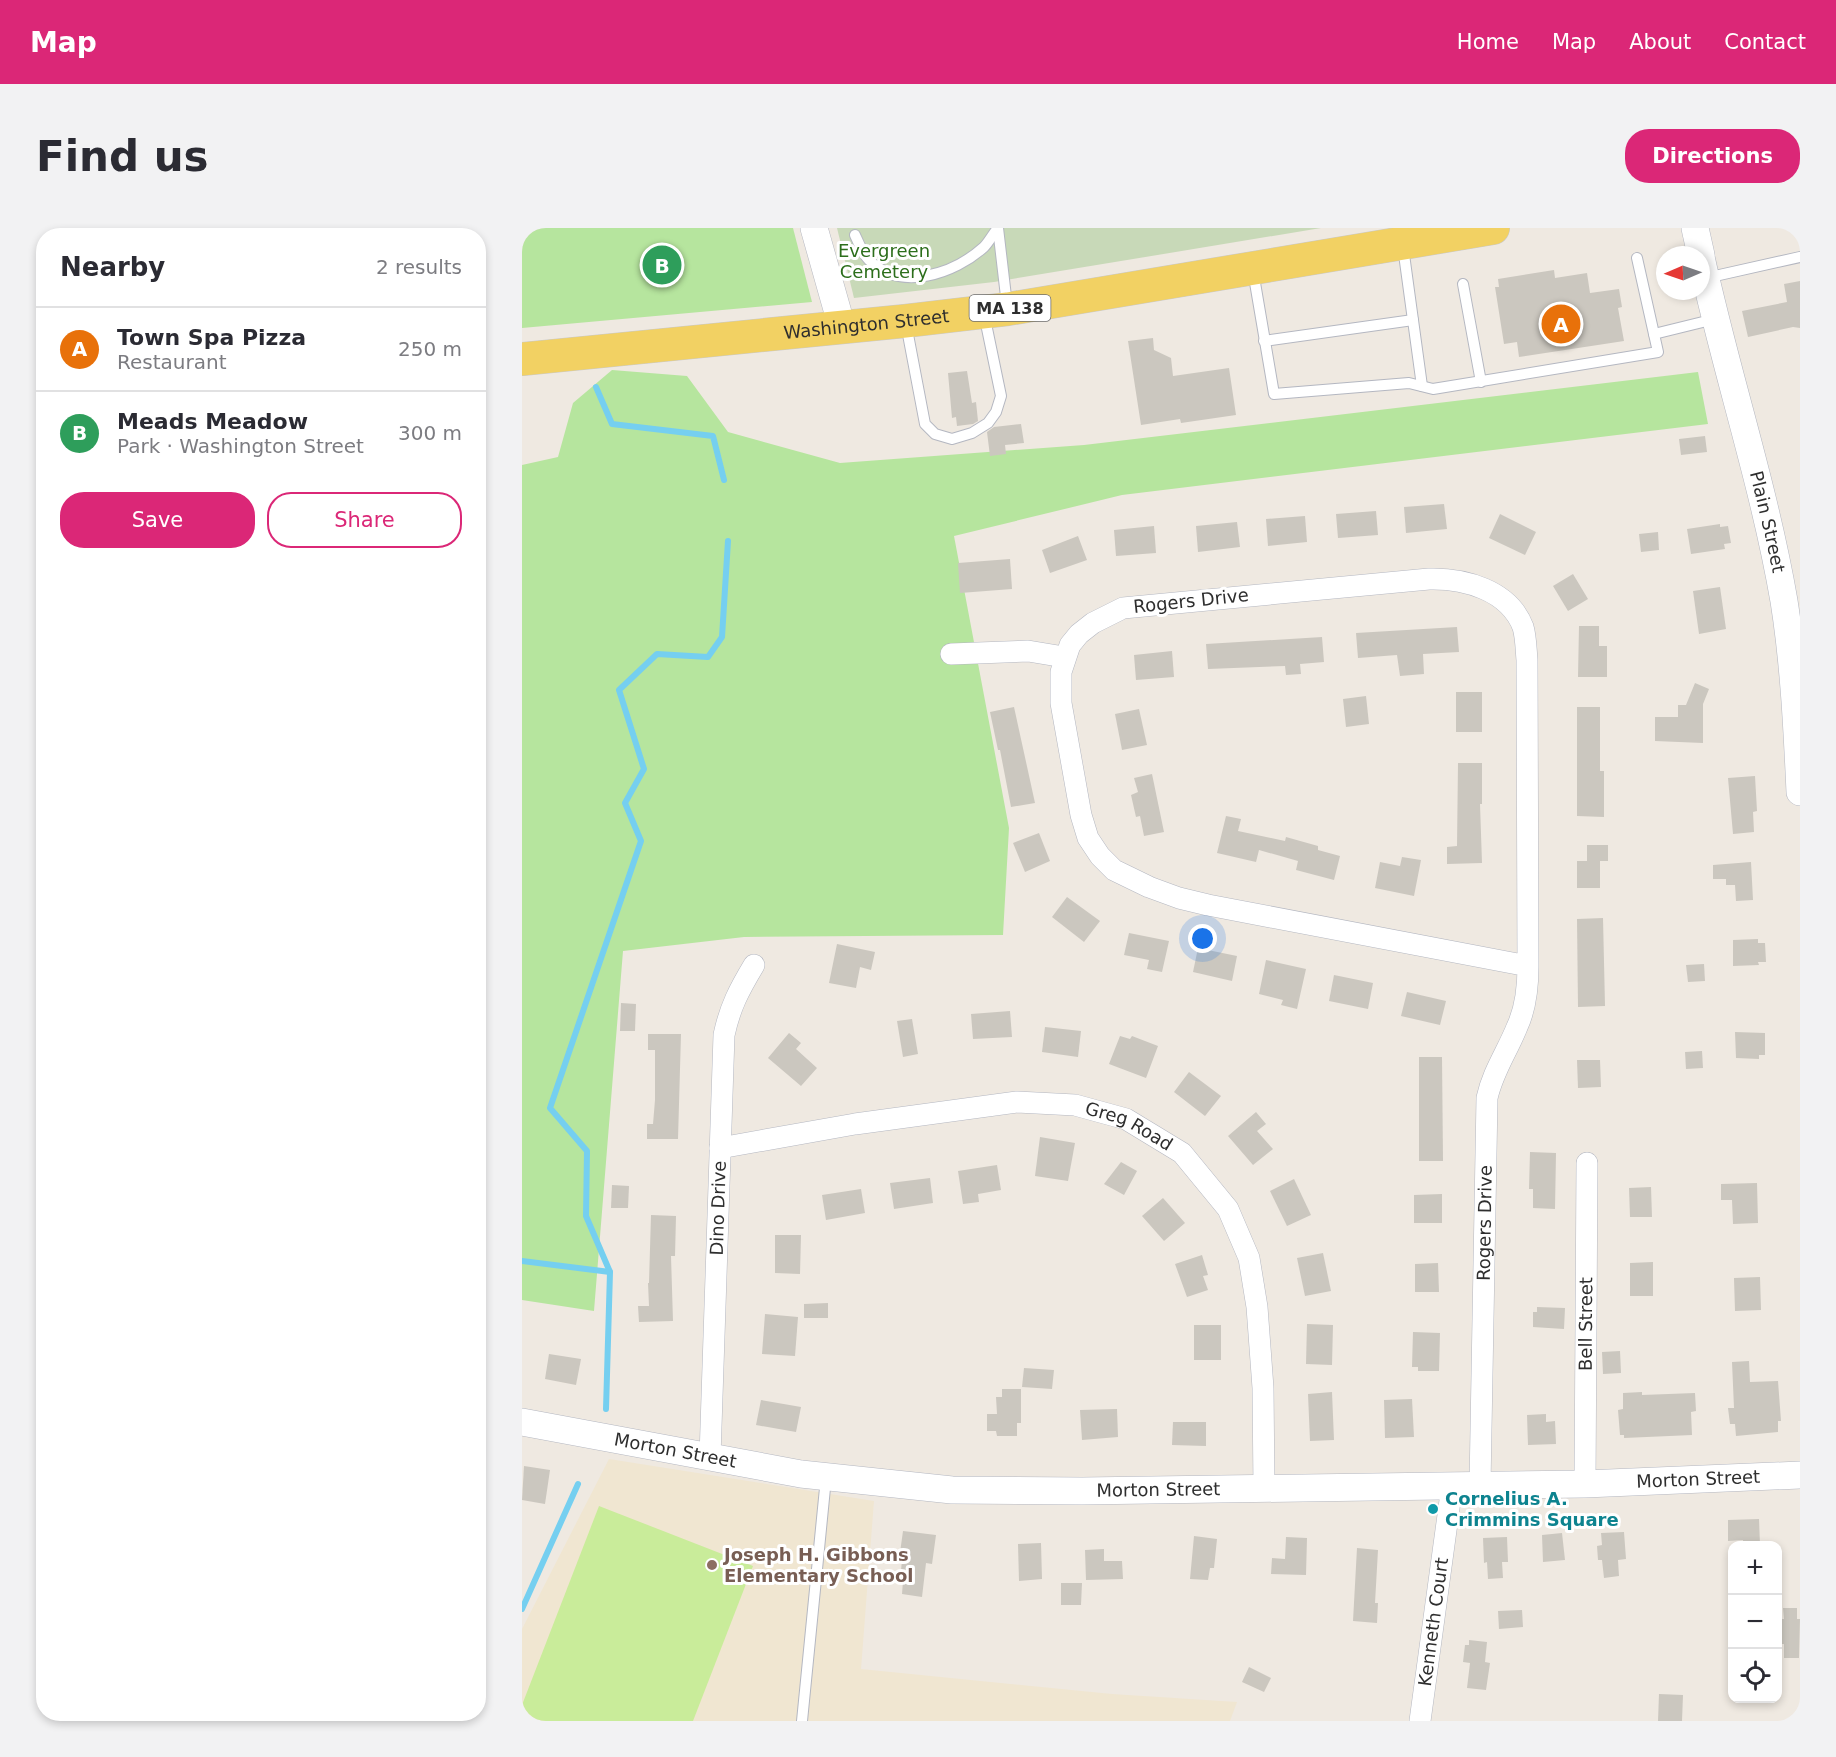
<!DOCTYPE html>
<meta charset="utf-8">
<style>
body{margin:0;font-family:"DejaVu Sans",sans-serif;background:#f2f2f3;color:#2b2b33}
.controls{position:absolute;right:18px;bottom:18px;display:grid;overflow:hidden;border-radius:12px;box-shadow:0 3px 9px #0003}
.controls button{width:54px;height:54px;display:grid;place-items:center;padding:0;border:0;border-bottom:2px solid #e1e1e2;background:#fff;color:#2b2b33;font:30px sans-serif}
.compass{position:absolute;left:1134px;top:18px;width:54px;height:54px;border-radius:50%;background:#fff;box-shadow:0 3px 9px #0003;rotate:268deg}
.you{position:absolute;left:681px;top:711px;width:21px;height:21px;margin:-15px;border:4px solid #fff;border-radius:50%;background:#1a73e8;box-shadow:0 0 0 9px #1a73e833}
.badge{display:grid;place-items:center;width:39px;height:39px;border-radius:50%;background:#db2777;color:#fff;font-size:20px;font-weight:700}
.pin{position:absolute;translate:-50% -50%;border:3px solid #fff;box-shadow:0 2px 6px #0006}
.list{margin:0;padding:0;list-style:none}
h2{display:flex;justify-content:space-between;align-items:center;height:78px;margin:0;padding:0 24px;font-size:26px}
h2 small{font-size:20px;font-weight:400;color:#7c7c81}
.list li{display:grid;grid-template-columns:39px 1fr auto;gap:18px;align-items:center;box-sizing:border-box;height:84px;padding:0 24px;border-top:2px solid #e1e1e2}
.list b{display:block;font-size:22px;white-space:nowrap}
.list p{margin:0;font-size:20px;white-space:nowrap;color:#7c7c81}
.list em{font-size:20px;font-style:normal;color:#7c7c81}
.actions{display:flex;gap:12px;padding:18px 24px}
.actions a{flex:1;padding:14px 0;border:2px solid #db2777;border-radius:24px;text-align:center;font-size:21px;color:#db2777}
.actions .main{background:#db2777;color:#fff}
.icon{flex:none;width:33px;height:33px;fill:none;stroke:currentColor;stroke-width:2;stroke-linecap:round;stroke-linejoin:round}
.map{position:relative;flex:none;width:1278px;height:1493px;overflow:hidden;border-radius:24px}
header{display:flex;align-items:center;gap:36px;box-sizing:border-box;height:84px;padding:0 30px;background:#db2777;color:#fff}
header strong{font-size:28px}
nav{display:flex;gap:33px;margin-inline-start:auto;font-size:21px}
.intro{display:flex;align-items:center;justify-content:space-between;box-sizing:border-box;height:144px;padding:0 36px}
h1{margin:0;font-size:42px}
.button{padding:15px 27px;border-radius:24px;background:#db2777;color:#fff;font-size:21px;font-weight:700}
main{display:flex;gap:36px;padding:0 36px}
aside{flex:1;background:#fff;border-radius:24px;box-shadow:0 3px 9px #0003}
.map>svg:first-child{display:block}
.education{fill:#f0e6d1}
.green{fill:#b6e59e}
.cemetery{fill:#c8d9b8}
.pitch{fill:#c9ec9a}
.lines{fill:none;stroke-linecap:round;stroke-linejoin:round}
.stream{stroke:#75cff0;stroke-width:6}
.building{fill:#cbc7bf}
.service-casing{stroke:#b4b7c1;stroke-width:12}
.minor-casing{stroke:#b4b7c1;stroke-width:22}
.tertiary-casing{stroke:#b4b7c1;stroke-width:28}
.primary-casing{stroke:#c9c9c9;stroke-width:34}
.service{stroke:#fff;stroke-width:10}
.minor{stroke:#fff;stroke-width:21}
.tertiary{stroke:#fff;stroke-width:27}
.primary{stroke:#f2d163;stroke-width:33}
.culture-dot{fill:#0f9aa8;stroke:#fff;stroke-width:2}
.education-dot{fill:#8d6e63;stroke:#fff;stroke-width:2}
.labels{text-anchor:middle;stroke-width:6;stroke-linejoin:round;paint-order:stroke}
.shield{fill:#fff;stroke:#6d6d6d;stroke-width:1.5}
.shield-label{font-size:16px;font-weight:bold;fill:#2e2e2e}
.park-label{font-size:18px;fill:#2c6e1b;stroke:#fff}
.street-label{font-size:18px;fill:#2e2e2e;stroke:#fff}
.culture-label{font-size:18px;font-weight:bold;fill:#0d838f;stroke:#fff;text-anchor:start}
.education-label{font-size:18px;font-weight:bold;fill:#785e54;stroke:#fff;text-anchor:start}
</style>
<header>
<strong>Map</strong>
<nav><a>Home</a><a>Map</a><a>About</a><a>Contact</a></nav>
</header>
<div class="intro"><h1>Find us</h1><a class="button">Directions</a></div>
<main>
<aside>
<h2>Nearby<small>2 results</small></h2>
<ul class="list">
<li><span class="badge" style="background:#e8710a">A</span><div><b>Town Spa Pizza</b><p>Restaurant</p></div><em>250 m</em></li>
<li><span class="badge" style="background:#2e9e5b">B</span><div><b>Meads Meadow</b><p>Park · Washington Street</p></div><em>300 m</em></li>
</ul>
<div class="actions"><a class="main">Save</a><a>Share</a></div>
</aside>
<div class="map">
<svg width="1278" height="1493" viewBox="0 0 1278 1493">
<rect width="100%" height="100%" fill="#efe9e1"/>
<polygon class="education" points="87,1231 352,1273 339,1441 590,1466 715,1474 708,1493 0,1493 0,1401"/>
<g class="green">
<polygon points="0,0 271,0 290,74 0,100"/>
<polygon points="90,142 165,148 206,204 318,235 562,217 1176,144 1186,196 600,267 432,308 487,600 481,707 222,709 101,723 72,1083 0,1072 0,237 36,229 51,175"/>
</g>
<polygon class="cemetery" points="315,0 799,0 472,54 332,70"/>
<polygon class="pitch" points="77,1278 231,1338 171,1493 0,1493 0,1477"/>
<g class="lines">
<g class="stream">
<polyline points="74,159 90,196 191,208 202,252"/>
<polyline points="0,1033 88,1044"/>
<polyline points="84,1181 88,1044 64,988 65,923 28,880 119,613 103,575 122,541 97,462 135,426 186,429 200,409 206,313"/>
<polyline points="0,1381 56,1256"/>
</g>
</g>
<g class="building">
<polygon points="1032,42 1033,50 1065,45 1068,65 1097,61 1100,79 1096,80 1102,113 997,129 995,114 982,116 973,59 977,59 976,51"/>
<polygon points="1278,53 1278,100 1271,99 1226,109 1220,83 1265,74 1262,56"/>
<polygon points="631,110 632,122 649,130 651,148 707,140 714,187 659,195 658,191 619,197 606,113"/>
<polygon points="445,143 450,175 454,174 456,193 451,196 435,198 434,189 430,190 426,145"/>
<polygon points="499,196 502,215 483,217 484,226 468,228 465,204 472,199"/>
<polygon points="1183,208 1185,224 1159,227 1157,211"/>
<polygon points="922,276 925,301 884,305 882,279"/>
<polygon points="854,283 856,307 816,310 814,286"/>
<polygon points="978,286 1014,304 1003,327 967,310"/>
<polygon points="783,288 785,314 746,318 744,291"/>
<polygon points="715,294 718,319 676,324 674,298"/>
<polygon points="1198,296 1198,299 1206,298 1209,315 1202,316 1203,321 1169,326 1165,301"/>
<polygon points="632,298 634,325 594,328 592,302"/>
<polygon points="1136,304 1137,322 1119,324 1117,306"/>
<polygon points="556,308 565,332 528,345 520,322"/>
<polygon points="488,331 490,361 438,365 436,335"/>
<polygon points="1051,346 1066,371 1046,383 1031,358"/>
<polygon points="1198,359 1204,401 1177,406 1171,363"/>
<polygon points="1057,398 1077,398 1077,418 1085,418 1085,449 1056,449"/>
<polygon points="935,399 937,424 901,426 902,446 878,448 875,427 836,430 834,405"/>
<polygon points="800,409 802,434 778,436 779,446 764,447 763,438 686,441 684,416"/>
<polygon points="650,423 652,449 614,452 612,427"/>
<polygon points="1173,455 1187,461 1181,476 1181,515 1133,513 1133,489 1156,489 1156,477 1164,477"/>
<rect x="934" y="464" width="26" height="40"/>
<polygon points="844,468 847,496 824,499 821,471"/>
<polygon points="492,479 513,575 489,579 478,522 476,522 468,484"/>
<polygon points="1055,479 1078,479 1078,543 1082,543 1082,589 1055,588"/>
<polygon points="617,481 625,517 600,522 593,486"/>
<polygon points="936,535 960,535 960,576 958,576 960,635 925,636 925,619 935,618"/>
<polygon points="630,546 642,604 622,608 618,588 614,589 609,567 616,564 612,550"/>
<polygon points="1233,548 1235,583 1231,584 1232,604 1211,606 1206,550"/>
<polygon points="704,588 719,591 716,603 763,613 764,609 796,618 796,622 818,628 812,652 774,642 776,633 737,622 734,634 695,625"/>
<polygon points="517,605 528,633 503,644 491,615"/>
<polygon points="1065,617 1086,617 1086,633 1078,633 1078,660 1055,660 1055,633 1065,633"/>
<polygon points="880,629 899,632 892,668 853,660 858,634 878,638"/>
<polygon points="1229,634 1231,672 1214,673 1213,657 1204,657 1204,651 1191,651 1191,637"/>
<polygon points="545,669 578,693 562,714 530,689"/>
<polygon points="1081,690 1083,778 1056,779 1055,691"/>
<polygon points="607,705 647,713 640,744 625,741 627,732 602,727"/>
<polygon points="1236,711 1236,715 1243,715 1244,734 1236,734 1237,737 1211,738 1211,712"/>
<polygon points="315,716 353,724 349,742 338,739 334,760 307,755"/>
<polygon points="676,720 715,728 710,753 671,744"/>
<polygon points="744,732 784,741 775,781 759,777 761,772 737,766"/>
<polygon points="1182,736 1183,753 1166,754 1164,737"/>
<polygon points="812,747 851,755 846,781 807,773"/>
<polygon points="885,764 924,773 918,797 879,788"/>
<polygon points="99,775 114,776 113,803 98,803"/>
<polygon points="488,783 490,809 451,811 449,786"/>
<polygon points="390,791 396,826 381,829 375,793"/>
<polygon points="523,799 559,803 556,829 520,824"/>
<polygon points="1213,804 1243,805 1243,827 1237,827 1237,831 1214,830"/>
<polygon points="267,805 279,815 274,821 295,840 279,858 246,830"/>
<polygon points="126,806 159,806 156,911 125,911 125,896 131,896 133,872 133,822 126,822"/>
<polygon points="598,808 608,811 610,808 636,818 624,850 587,836"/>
<polygon points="1180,823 1181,840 1164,841 1163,824"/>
<polygon points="897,829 920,829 921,933 897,933"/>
<polygon points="1055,832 1078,832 1079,859 1056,860"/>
<polygon points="667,844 699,868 683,888 652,864"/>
<polygon points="734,884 744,896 735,903 751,921 731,937 706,908"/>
<polygon points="518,909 553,915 546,953 513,948"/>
<polygon points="1008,924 1034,925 1033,981 1011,980 1011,961 1007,961"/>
<polygon points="599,934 615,943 602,967 582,956"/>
<polygon points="475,937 479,962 456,966 457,974 441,976 436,943"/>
<polygon points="408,950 411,975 372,981 368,955"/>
<polygon points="772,951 789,987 765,998 748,963"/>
<polygon points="1235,955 1236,995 1211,996 1210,972 1199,972 1199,956"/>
<polygon points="90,957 107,958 106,980 89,980"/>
<polygon points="1129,959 1130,989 1108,989 1107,960"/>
<polygon points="339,961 343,985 304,992 300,967"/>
<polygon points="920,966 920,995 892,995 892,967"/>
<polygon points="641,970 663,995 642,1013 620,988"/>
<polygon points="129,987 154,988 153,1028 149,1028 151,1093 117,1094 116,1078 127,1078 126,1055 127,1055"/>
<polygon points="253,1007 279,1007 278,1046 253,1045"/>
<polygon points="801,1025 809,1063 783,1068 775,1030"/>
<polygon points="680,1027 686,1047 681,1048 686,1062 665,1069 653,1036"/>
<polygon points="1131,1034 1131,1068 1108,1068 1108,1035"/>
<polygon points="916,1035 917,1064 893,1064 893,1036"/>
<polygon points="1238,1049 1239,1082 1213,1083 1212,1050"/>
<polygon points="306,1075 306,1090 282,1090 282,1076"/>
<polygon points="1015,1079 1043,1080 1042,1101 1011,1099 1011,1084 1015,1084"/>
<polygon points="243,1086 276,1089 273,1128 240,1126"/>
<polygon points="785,1096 811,1097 810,1137 784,1136"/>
<rect x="672" y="1097" width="27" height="35"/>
<polygon points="891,1104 918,1105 917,1143 896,1143 896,1139 890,1139"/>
<polygon points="1098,1123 1099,1145 1081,1146 1080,1124"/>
<polygon points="27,1126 59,1131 54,1157 23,1151"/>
<polygon points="1227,1133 1228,1154 1256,1153 1259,1193 1256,1193 1256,1204 1214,1208 1213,1196 1208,1196 1206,1180 1212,1180 1210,1134"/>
<polygon points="502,1140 532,1142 530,1161 500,1159"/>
<polygon points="480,1161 499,1161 499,1195 495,1195 495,1208 475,1208 474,1203 465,1203 465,1186 475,1186 474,1169 480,1169"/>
<polygon points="810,1164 812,1212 788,1213 786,1166"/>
<polygon points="1120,1164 1120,1167 1173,1165 1174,1183 1169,1184 1170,1207 1102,1210 1102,1207 1098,1207 1096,1182 1101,1181 1101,1165"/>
<polygon points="890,1171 892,1209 863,1210 862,1172"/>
<polygon points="239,1172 279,1179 274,1204 234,1197"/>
<polygon points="595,1181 596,1209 560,1212 558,1182"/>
<polygon points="1024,1186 1024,1194 1033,1193 1034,1216 1006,1217 1005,1187"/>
<polygon points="651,1194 684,1194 684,1218 650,1217"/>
<polygon points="2,1238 28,1242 23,1276 0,1272"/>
<polygon points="1237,1291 1238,1317 1221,1317 1221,1312 1206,1313 1206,1292"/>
<polygon points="381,1303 414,1307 410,1336 404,1335 400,1369 380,1366 381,1353 378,1353 380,1332 377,1332"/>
<polygon points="1102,1304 1104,1331 1096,1332 1097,1348 1082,1350 1080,1332 1076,1332 1075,1318 1080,1317 1079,1305"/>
<polygon points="1040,1305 1043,1332 1021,1334 1020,1307"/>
<polygon points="672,1308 695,1311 692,1340 688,1340 686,1352 668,1351"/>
<polygon points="764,1309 785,1310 784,1347 749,1346 750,1330 763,1331"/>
<polygon points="985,1309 986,1334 980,1334 981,1350 966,1351 965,1334 962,1335 961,1310"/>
<polygon points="519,1315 520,1351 497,1353 496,1316"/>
<polygon points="835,1320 856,1322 853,1375 856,1375 855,1395 831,1393"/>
<polygon points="582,1321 582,1333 600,1333 601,1351 564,1352 563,1322"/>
<polygon points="539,1355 560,1355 559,1377 539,1377"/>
<polygon points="1261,1380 1275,1380 1275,1391 1278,1391 1277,1430 1262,1430 1262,1416 1256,1416 1256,1391 1262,1391"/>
<polygon points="1000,1382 1001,1399 977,1401 976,1383"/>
<polygon points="947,1412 965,1414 963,1434 968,1435 964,1462 945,1460 948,1435 941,1434 943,1417 947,1417"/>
<polygon points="727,1439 749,1450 742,1464 720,1454"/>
<polygon points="1137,1466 1161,1467 1160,1493 1136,1493"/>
</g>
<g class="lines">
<defs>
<g id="service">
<polyline points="476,0 485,77"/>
<path d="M 333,7 C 337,16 341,26 347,32 C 379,64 432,46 462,19 C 467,14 471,6 476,0"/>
<polyline points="881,19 900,158"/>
<polyline points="731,43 752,166 887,155 911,161 1136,124 1115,30"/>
<polyline points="1184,50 1278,29"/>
<polyline points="941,56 959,154"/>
<polyline points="384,96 403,196 413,206 430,211 450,205 466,195 474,184 479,168 462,86"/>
<polyline points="1132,106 1193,91"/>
<polyline points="742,113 891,92"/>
<polyline points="280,1493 304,1250"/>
</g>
<g id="minor">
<polyline points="429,426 506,423 542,429"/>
<path id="s1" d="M 198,920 L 333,896 L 495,874 L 553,877 L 604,891 L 660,925 L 706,981 L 727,1030 L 735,1079 L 741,1160 L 742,1260"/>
<path id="s2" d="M 188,1229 L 202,807 C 208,779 217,762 232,737"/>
<path id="s3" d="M 1063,1256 L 1065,935"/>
<path id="s4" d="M 958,1257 L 965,870 C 971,843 985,824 995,799 C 1004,780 1006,759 1006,738 L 1005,432 C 1004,421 1004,409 1001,399 C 987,362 942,350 907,351 L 601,380 L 571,395 L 557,406 L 548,417 L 539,444 L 539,475 L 559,587 L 566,610 L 578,628 L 592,642 L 627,659 L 657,670 L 686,677 L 1006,738"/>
<path id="s5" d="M 898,1493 L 930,1258"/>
</g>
<g id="tertiary">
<polyline points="292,0 320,99"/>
<polyline points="1173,0 1179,27"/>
<path id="s6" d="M 1179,29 C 1204,144 1242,257 1262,373 C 1272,436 1275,500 1278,564"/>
<path id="s7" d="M 0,1194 L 279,1246 L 430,1262 L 560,1263 L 1063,1256 L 1278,1247"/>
</g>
<g id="primary">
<path id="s8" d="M 0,131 L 383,93 L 486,81 L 971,0"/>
</g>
</defs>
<use href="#service" class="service-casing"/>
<use href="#minor" class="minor-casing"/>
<use href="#tertiary" class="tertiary-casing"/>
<use href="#primary" class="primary-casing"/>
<use href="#service" class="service"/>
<use href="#minor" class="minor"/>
<use href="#tertiary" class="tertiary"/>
<use href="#primary" class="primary"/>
</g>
<circle class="culture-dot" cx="911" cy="1281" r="6"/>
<circle class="education-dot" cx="190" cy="1337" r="6"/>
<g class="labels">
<rect class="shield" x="447.5" y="67" width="81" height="26" rx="4.5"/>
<g class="shield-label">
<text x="488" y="86">MA 138</text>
</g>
<g class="park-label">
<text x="362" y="29">Evergreen<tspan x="362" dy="21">Cemetery</tspan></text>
</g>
<g class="street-label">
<text dy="6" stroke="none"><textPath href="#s8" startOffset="346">Washington Street</textPath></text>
<text dy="6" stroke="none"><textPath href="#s6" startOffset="273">Plain Street</textPath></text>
<text transform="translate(669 373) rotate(-6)" y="6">Rogers Drive</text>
<text dy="6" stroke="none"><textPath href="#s1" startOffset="417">Greg Road</textPath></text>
<text dy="6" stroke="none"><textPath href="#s2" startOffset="249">Dino Drive</textPath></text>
<text dy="6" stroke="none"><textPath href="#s4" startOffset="262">Rogers Drive</textPath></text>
<text dy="6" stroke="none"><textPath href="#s3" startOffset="160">Bell Street</textPath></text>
<text dy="6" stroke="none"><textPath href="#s7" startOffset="156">Morton Street</textPath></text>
<text dy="6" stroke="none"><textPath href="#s7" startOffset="1182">Morton Street</textPath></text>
<text dy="6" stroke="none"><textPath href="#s7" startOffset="642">Morton Street</textPath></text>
<text dy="6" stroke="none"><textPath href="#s5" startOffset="100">Kenneth Court</textPath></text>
</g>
<g class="culture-label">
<text x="923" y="1277">Cornelius A.<tspan x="923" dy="21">Crimmins Square</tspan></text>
</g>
<g class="education-label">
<text x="202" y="1333">Joseph H. Gibbons<tspan x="202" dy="21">Elementary School</tspan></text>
</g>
</g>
</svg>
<div class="controls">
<button>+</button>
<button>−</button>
<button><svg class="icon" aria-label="locate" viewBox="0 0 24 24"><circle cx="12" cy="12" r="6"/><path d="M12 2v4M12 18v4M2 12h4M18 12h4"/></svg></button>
</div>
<svg class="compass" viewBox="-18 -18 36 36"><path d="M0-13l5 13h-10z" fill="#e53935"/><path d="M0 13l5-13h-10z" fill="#7c7c81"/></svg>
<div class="you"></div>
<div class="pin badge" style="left:1039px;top:96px;background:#e8710a">A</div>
<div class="pin badge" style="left:140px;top:37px;background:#2e9e5b">B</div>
</div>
</main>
